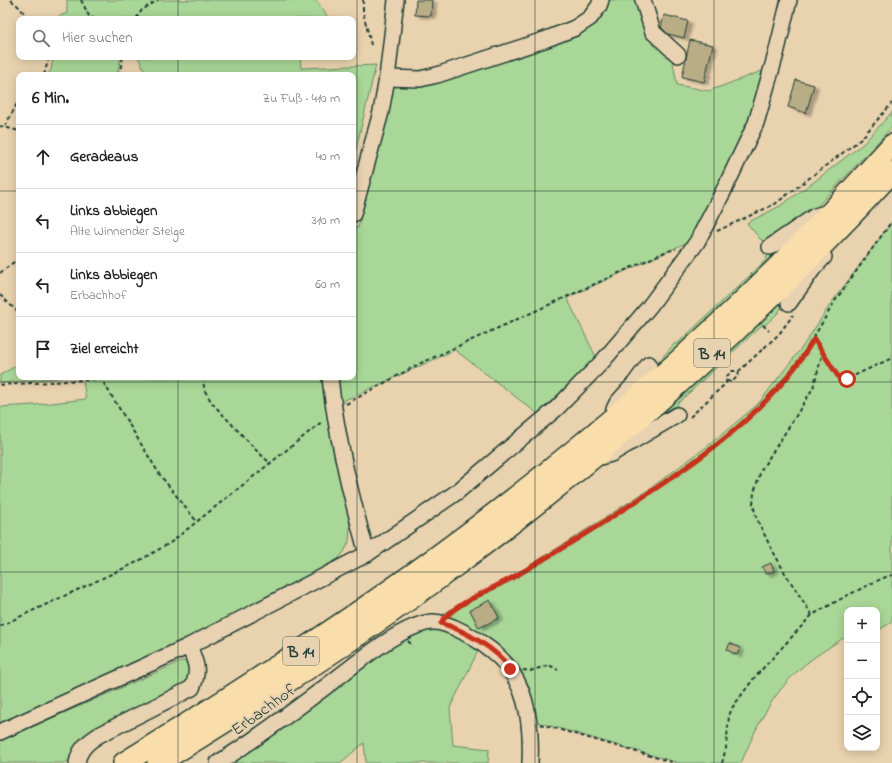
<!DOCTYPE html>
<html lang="de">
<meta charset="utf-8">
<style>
body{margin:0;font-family:"Indie Flower",sans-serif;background:#f2f2f2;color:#222}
.controls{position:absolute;right:12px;bottom:12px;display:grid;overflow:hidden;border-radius:8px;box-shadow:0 2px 10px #0003}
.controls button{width:36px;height:36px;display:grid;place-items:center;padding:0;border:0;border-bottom:1px solid #e0e0e0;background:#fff;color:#222;font:20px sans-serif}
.stop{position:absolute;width:12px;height:12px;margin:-9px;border:3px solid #c8321e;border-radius:50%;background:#fff}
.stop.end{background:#c8321e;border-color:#fff;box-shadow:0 1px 4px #0008}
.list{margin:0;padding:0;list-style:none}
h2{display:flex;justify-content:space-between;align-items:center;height:52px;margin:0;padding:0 16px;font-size:17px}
h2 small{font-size:13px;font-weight:400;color:#767676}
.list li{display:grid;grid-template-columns:26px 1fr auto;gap:12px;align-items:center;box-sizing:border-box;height:64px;padding:0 16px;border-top:1px solid #e0e0e0}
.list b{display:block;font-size:15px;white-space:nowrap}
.list p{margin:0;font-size:13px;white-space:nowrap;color:#767676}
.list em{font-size:13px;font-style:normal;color:#767676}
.icon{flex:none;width:22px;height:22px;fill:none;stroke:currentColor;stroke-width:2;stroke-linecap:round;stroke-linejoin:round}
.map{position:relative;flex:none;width:892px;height:763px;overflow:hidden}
.search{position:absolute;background:#fff;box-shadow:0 2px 10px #0003;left:16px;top:16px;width:340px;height:44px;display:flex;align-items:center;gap:10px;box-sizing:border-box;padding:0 14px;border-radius:8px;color:#767676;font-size:15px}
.panel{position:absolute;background:#fff;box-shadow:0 2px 10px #0003;left:16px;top:72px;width:340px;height:308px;border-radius:8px}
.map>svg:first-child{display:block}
.green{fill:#a9d797;stroke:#648a66}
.building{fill:#b9ad86;stroke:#1f3d34;filter:url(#shadow)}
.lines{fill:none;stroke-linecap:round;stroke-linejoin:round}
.minor-casing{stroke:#1f3d34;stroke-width:18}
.highway-casing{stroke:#1f3d34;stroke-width:24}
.path{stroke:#1f3d34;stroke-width:2;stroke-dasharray:4 3;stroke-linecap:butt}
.minor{stroke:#e8d2b1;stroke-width:15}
.highway{stroke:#f9deab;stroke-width:21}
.route{stroke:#c8321e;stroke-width:5}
.grid{fill:none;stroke:#1f3d34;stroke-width:1;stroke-opacity:0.55}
.labels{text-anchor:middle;stroke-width:4;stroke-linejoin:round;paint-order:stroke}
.shield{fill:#e8d2b1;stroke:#5b6a5a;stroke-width:1}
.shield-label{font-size:16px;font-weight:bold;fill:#1f3d34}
.street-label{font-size:17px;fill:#1f3d34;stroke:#e8d2b1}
</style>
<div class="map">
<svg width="892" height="763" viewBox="0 0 892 763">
<defs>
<filter id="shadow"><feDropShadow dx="4.5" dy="2.5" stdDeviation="1" flood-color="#0004"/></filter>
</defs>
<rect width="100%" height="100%" fill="#e9d2ae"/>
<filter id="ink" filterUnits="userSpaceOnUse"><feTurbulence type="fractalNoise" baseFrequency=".025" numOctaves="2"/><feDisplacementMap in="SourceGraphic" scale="8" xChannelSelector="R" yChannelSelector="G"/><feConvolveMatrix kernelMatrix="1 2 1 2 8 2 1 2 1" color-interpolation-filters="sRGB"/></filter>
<g filter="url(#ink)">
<g class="green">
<polygon points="67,0 314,0 317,1 329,19 52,19 67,13"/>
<polygon points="606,0 638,0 652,39 673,62 677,85 709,91 767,69 751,127 718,194 688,242 567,298 596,357 538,414 455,350 345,400 331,424 350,525 349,542 344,552 337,560 280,592 186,640 0,726 0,407 34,405 86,399 83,382 88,377 353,377 353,227 358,228 391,86 416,86 530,51"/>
<polygon points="53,57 121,57 117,75 47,75 51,70"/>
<polygon points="138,57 300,57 301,68 376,65 353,161 353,75 147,75"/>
<polygon points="892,112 892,127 813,211 769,242 761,240 747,223 780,206 815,181 864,143"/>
<path d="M 892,222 L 892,622 L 877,631 L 877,610 L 847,610 L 847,642 L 843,638 C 829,648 813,657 801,668 C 771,694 756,728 741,763 L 679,763 L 530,720 L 527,707 L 482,643 L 450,708 L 453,745 L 489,749 L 488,763 L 366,763 L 364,743 L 340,763 L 225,763 L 392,642 L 522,571 L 648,490 L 709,445 L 758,404 L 803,346 L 832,302 Z"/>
<polygon points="785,242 780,250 714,316 646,376 675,343 677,344 767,259 766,257"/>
<polygon points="797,287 777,314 765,325 763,324 720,364 717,362 716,363 718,366 677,404 678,406 668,415 644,427"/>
<polygon points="19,364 19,377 69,377 0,383 0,375"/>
<polygon points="182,661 191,663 191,678 184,686 65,763 0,763 0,741"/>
</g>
<g class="building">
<polygon points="416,0 432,0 431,16 415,15"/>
<polygon points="664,15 688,21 684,38 668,34 661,27"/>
<polygon points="690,40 713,45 704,82 682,77"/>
<polygon points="796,80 814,85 806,113 788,107"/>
<polygon points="771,563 774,571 766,574 762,567"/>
<polygon points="490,600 499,618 479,628 470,610"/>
<polygon points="730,643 740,648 737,655 727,650"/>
</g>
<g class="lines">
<defs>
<g id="minor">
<polyline points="643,0 653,32 678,55"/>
<polyline points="387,78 420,79 437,75 544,40 575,28 590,18 599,6 601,0"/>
<polyline points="353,214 381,112 387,78 396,0"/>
<polyline points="770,247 815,216 825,213"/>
<polyline points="789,303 813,269 824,257"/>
<path d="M 330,377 C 336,436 351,497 367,554"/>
<polyline points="614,409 617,403 635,383 649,364"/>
<polyline points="600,457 611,454 677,415"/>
<polyline points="0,732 189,646 367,554 457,492 557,408 602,362 649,307 697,242 723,192 756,123 776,54 789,0"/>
<path d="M 77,763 C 79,749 88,742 99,735 L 192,688 C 200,670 196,663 189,646"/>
<path d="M 218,763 C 255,740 289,714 324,688 C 351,668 400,625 432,622 C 449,621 478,640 491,650 C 527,678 532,721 530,763"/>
</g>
<g id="highway">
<path d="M 124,763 C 228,699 332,633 431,561 C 574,457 710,340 832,211 C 852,189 872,167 892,145"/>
<path d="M 158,763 C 258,702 357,639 451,569 C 611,451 758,318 892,172"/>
</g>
</defs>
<use href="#minor" class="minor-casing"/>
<use href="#highway" class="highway-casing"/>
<g class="path">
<polyline points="11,0 19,7 29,19"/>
<polyline points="81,0 89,16 95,19"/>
<polyline points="363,0 363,12 371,45"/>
<polyline points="136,19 142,10 158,0"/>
<polyline points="44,75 48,61 47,57"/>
<polyline points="119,75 123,57"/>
<polyline points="0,126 19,131"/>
<polyline points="5,126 19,100"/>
<polyline points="717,231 775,204 861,139 892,103"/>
<polyline points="0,273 19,258"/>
<polyline points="0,295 19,313"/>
<polyline points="763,325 769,331"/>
<polyline points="814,339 839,378 847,379 892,358"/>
<polyline points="100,377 160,475 197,522"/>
<polyline points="202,377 205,391 212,403 256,450 271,464"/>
<polyline points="727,381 732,382 738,376 739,371"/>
<polyline points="0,385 101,379"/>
<polyline points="346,404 419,364 665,252 676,249"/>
<polyline points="690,417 726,383 727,376 732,371 739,371 779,334 793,315"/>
<polyline points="449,613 462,605 517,576 591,531 650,492 724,440 769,397 799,362 835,301 892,221"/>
<polyline points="812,615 785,573 768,542 756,517 753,504 754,493 761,470 794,419 813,388 823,352"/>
<polyline points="0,626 135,563 170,543 323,421"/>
<polyline points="408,641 413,646"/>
<polyline points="523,670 530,671 549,665 558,670"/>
<polyline points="540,724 675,763"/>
<polyline points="722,763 726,748 729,716 732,708 754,678 812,615 848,595 883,578 892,575"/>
</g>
<use href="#minor" class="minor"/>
<use href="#highway" class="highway"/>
</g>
</g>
<g class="lines" filter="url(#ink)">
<path class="route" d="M 510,669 C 498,649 463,630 441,623 C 453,603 496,588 517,575 C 552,555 587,533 621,511 C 685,470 753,425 799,362 C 804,355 809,347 814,339 L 839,378 L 847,379"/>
</g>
<path class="grid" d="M 178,0 L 178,19M 357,0 L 357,763M 535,0 L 535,763M 714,0 L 714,763M 178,57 L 178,75M 0,191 L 19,191M 353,191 L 892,191M 178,377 L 178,763M 0,382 L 892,382M 0,572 L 892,572"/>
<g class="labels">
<g class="shield">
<rect x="694" y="339" width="36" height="28" rx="3"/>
<rect x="283" y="637" width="36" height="28" rx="3"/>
</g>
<g class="shield-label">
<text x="712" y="359">B 14</text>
<text x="301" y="657">B 14</text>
</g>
<g class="street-label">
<text transform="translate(263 709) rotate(-36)" y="6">Erbachhof</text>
</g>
</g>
</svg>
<div class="controls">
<button>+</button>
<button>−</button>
<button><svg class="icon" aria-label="locate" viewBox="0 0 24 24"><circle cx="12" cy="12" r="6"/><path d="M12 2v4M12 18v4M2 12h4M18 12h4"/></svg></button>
<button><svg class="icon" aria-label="layers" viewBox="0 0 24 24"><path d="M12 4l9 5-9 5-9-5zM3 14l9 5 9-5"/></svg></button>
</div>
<div class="stop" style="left:847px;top:379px"></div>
<div class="stop end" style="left:510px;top:669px"></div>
<div class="search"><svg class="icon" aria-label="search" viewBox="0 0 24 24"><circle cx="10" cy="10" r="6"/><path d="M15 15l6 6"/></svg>Hier suchen</div>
<section class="panel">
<h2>6 Min.<small>Zu Fuß · 410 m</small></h2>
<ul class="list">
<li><svg class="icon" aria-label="ahead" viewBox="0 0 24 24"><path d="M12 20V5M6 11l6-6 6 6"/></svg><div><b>Geradeaus</b></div><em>40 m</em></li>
<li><svg class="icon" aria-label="left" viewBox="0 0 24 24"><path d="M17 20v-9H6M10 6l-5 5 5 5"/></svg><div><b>Links abbiegen</b><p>Alte Winnender Steige</p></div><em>310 m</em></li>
<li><svg class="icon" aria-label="left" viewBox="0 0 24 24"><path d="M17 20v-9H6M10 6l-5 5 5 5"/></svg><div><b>Links abbiegen</b><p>Erbachhof</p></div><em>60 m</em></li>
<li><svg class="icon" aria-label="arrive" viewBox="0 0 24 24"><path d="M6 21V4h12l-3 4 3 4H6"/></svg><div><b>Ziel erreicht</b></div></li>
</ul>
</section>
</div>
